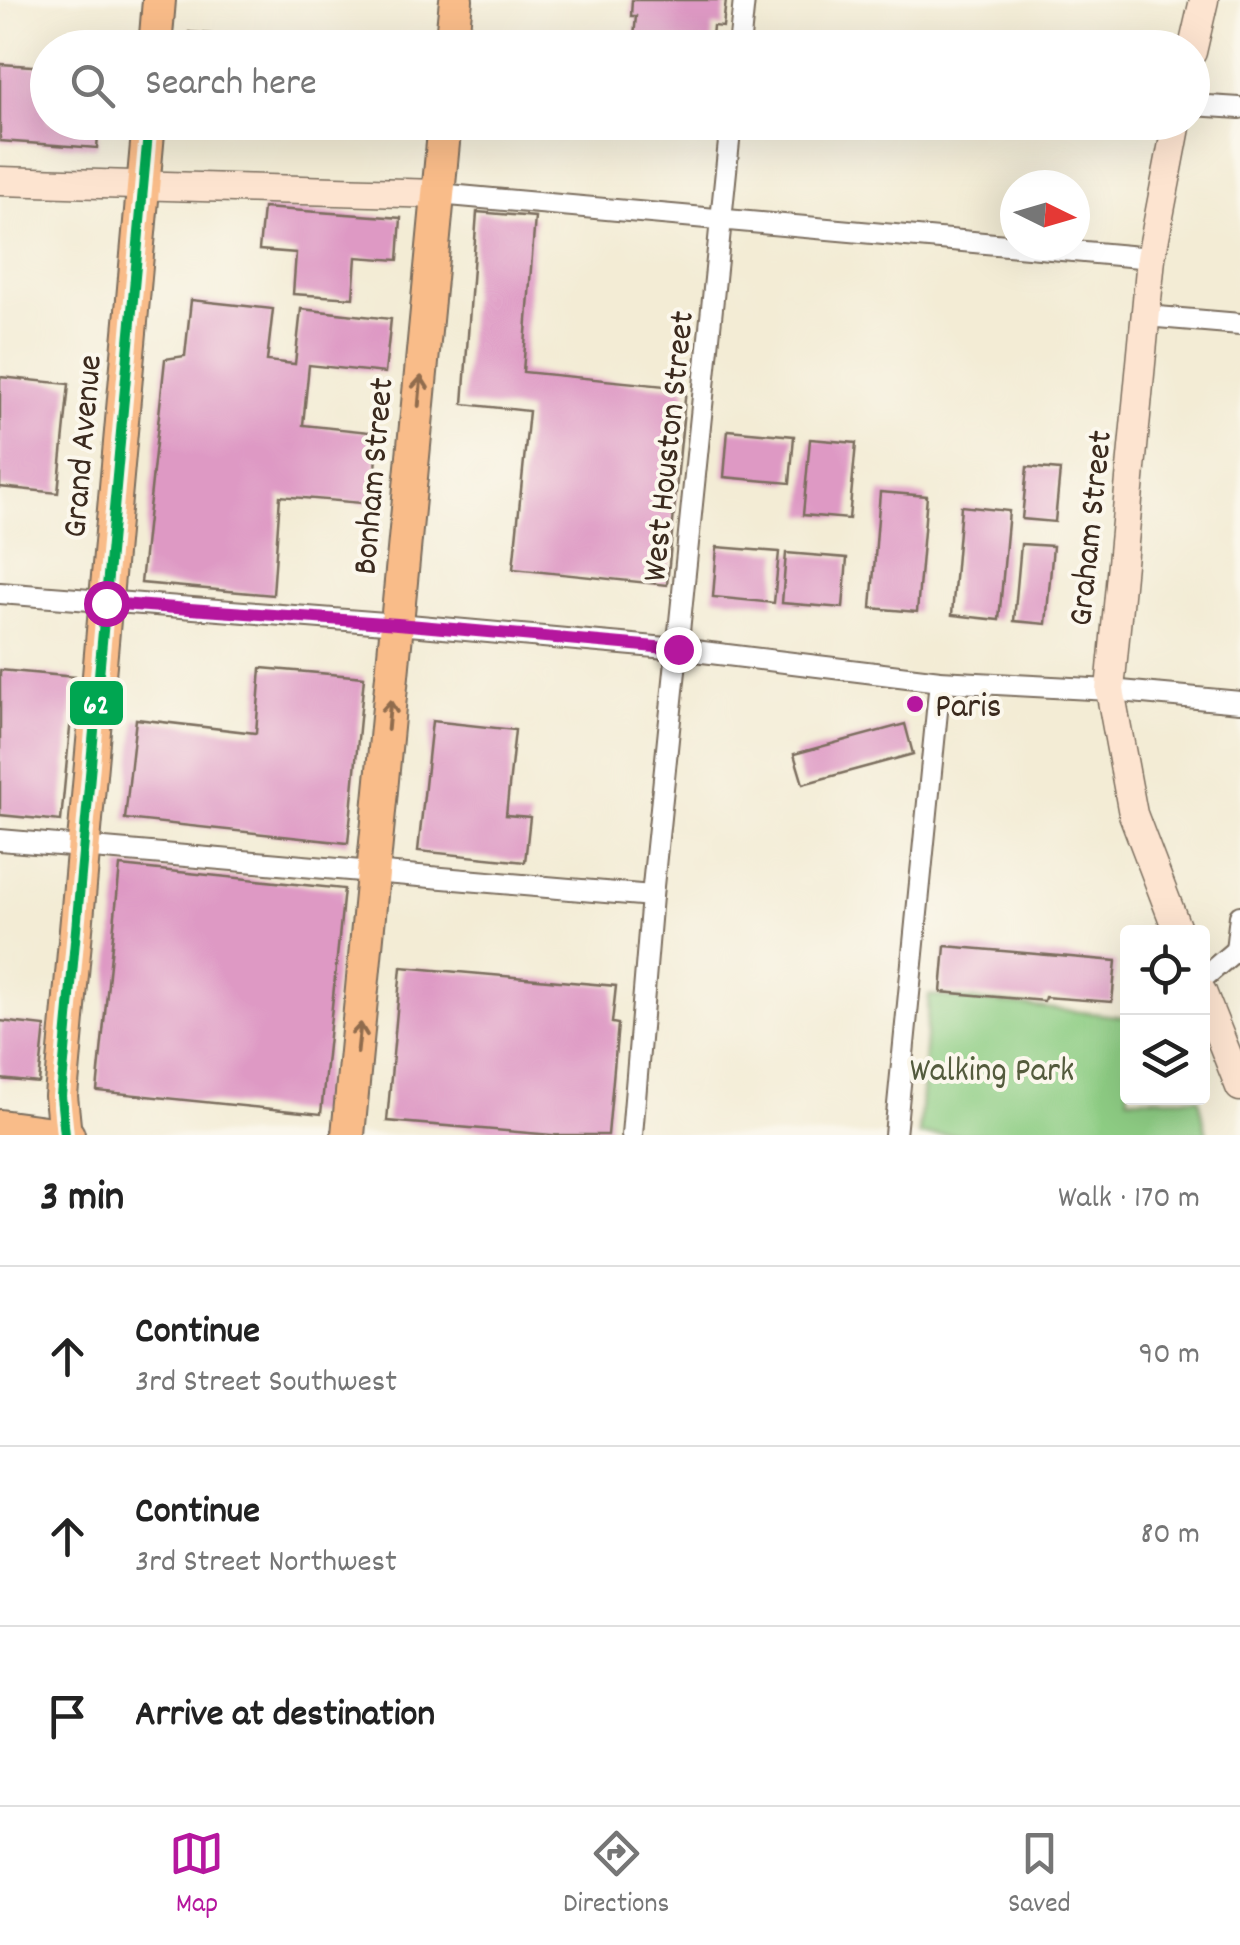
<!DOCTYPE html>
<meta charset="utf-8">
<style>
body{margin:0;font-family:Dekko,sans-serif;background:#f6f6f6;color:#222}
.controls{position:absolute;right:30px;bottom:30px;display:grid;overflow:hidden;border-radius:10px;box-shadow:0 10px 40px #0002}
.controls button{width:90px;height:90px;display:grid;place-items:center;padding:0;border:0;border-bottom:2px solid #e0e0e0;background:#fff;color:#222;font:50px sans-serif}
.compass{position:absolute;left:1000px;top:170px;width:90px;height:90px;border-radius:50%;background:#fff;box-shadow:0 10px 40px #0002;rotate:95deg}
.stop{position:absolute;width:30px;height:30px;margin:-22px;border:8px solid #b5179e;border-radius:50%;background:#fff}
.stop.end{background:#b5179e;border-color:#fff;box-shadow:0 2px 10px #0008}
.list{margin:0;padding:0;list-style:none}
h2{display:flex;justify-content:space-between;align-items:center;height:130px;margin:0;padding:0 40px;font-size:42px}
h2 small{font-size:32px;font-weight:400;color:#767676}
.list li{display:grid;grid-template-columns:65px 1fr auto;gap:30px;align-items:center;box-sizing:border-box;height:180px;padding:0 40px;border-top:2px solid #e0e0e0}
.list b{display:block;font-size:38px;white-space:nowrap}
.list p{margin:0;font-size:32px;white-space:nowrap;color:#767676}
.list em{font-size:32px;font-style:normal;color:#767676}
.icon{flex:none;width:55px;height:55px;fill:none;stroke:currentColor;stroke-width:2;stroke-linecap:round;stroke-linejoin:round}
.map{position:relative;flex:none;width:1240px;height:1135px;overflow:hidden}
.search{position:absolute;background:#fff;box-shadow:0 10px 40px #0002;left:30px;right:30px;top:30px;height:110px;display:flex;align-items:center;gap:25px;box-sizing:border-box;padding:0 35px;border-radius:55px;color:#767676;font-size:38px}
.sheet{height:670px;background:#fff}
nav{display:flex;justify-content:space-around;align-items:center;box-sizing:border-box;height:140px;border-top:2px solid #e0e0e0;background:#fff;font-size:28px;color:#767676}
nav a{display:grid;justify-items:center;gap:5px}
nav .on{color:#b5179e}
.map>svg:first-child{display:block}
.green{fill:#8ecd84;stroke:#647c51;stroke-width:2.5}
.building{fill:#de99c4}
.lines{fill:none;stroke-linecap:round;stroke-linejoin:round}
.street-casing{stroke:#7b6e5e;stroke-width:24}
.secondary-casing{stroke:#7b6e5e;stroke-width:31}
.primary-casing{stroke:#7b6e5e;stroke-width:36}
.street{stroke:#fff;stroke-width:20}
.secondary{stroke:#fde4d0;stroke-width:28}
.primary{stroke:#f9bc89;stroke-width:32}
.bus-1-casing{stroke:#fbf7ec;stroke-width:18}
.bus-1{stroke:#00a651;stroke-width:10}
.oneway{stroke:#906c4e}
.route{stroke:#b5179e;stroke-width:12}
.poi-dot{fill:#b5179e;stroke:#fbf7ec;stroke-width:4}
.labels{text-anchor:middle;stroke-width:8;stroke-linejoin:round;paint-order:stroke}
.street-label{font-size:35px;fill:#3b2a1e;stroke:#fbf7ec}
.poi-label{font-size:35px;fill:#3b2a1e;stroke:#fbf7ec;text-anchor:start}
.park-label{font-size:35px;fill:#545b3d;stroke:#fbf7ec}
.line-badge{stroke:#fbf7ec;stroke-width:4}
.badge-label{font-size:28px;text-anchor:middle;font-weight:bold;fill:#fff}
</style>
<div class="map">
<svg width="1240" height="1135" viewBox="0 0 1240 1135">
<rect width="100%" height="100%" fill="#fbf7ec"/>
<filter id="ink" filterUnits="userSpaceOnUse"><feTurbulence type="fractalNoise" baseFrequency=".01" numOctaves="2"/><feDisplacementMap in="SourceGraphic" scale="20" xChannelSelector="R" yChannelSelector="G"/><feConvolveMatrix kernelMatrix="1 2 1 2 8 2 1 2 1" color-interpolation-filters="sRGB"/></filter>
<filter id="wash" filterUnits="userSpaceOnUse"><feTurbulence type="fractalNoise" baseFrequency=".0048" numOctaves="4" result="noise"/><feDisplacementMap in="SourceGraphic" scale="40" xChannelSelector="R" yChannelSelector="G"/><feGaussianBlur stdDeviation="2.25" result="paint"/><feColorMatrix in="noise" values="0 0 0 0 0 0 0 0 0 0 0 0 0 0 0 0 0 1.4 0 .05"/><feComposite in="paint" operator="in"/></filter>
<g filter="url(#wash)">
<rect width="100%" height="100%" fill="#f3ecd5"/>
<polygon class="green" points="929,995 1127,1017 1128,1098 1199,1098 1207,1135 919,1135"/>
<g id="blocks">
<g class="building">
<polygon points="632,0 726,0 723,27 713,26 711,48 633,48 636,16 631,16"/>
<polygon points="189,32 295,42 294,48 188,48"/>
<polygon points="0,64 48,67 48,122 99,122 97,148 0,141"/>
<polygon points="263,208 401,218 398,260 356,257 353,298 293,294 296,253 259,250"/>
<polygon points="477,212 535,217 523,372 686,388 667,585 513,569 529,411 463,404"/>
<polygon points="191,300 273,309 267,361 295,364 301,309 391,319 385,373 309,365 303,425 379,433 373,504 280,496 273,595 141,583 165,359 185,356"/>
<polygon points="0,377 69,384 58,493 0,487"/>
<polygon points="728,430 794,436 790,483 724,477"/>
<polygon points="810,439 856,443 849,519 803,515"/>
<polygon points="1027,467 1060,470 1055,522 1022,519"/>
<polygon points="880,492 927,496 917,612 871,608"/>
<polygon points="961,506 1009,511 999,620 952,615"/>
<polygon points="1021,544 1053,546 1046,624 1014,621"/>
<polygon points="717,547 779,552 774,603 713,597"/>
<polygon points="786,553 847,558 843,608 782,603"/>
<polygon points="261,668 364,677 348,843 125,819 136,719 256,733"/>
<polygon points="0,670 75,677 61,821 0,815"/>
<polygon points="432,721 515,730 506,815 530,817 525,862 418,851"/>
<polygon points="905,724 913,754 803,784 794,754"/>
<polygon points="120,866 344,889 321,1114 97,1091"/>
<polygon points="945,946 1116,961 1112,1002 1045,997 1044,1001 941,992"/>
<polygon points="401,967 616,986 612,1023 618,1024 608,1135 552,1135 387,1121"/>
<polygon points="0,1021 45,1026 39,1083 0,1079"/>
</g>
</g>
</g>
<g filter="url(#ink)">
<use href="#blocks" fill-opacity="0" stroke="#7b6e5e" stroke-width="2.5"/>
<g class="lines">
<defs>
<g id="street">
<polyline points="739,48 744,0"/>
<polyline points="1192,105 1240,108"/>
<polyline points="438,194 1151,258"/>
<polyline points="1146,316 1240,324"/>
<polyline points="0,593 398,624 678,649 940,681 1110,690 1240,702"/>
<polyline points="0,840 652,896"/>
<polyline points="1202,979 1236,950 1240,916"/>
<polyline points="632,1135 652,896 731,122"/>
<polyline points="895,1135 940,681"/>
</g>
<g id="secondary">
<polyline points="1192,52 1204,0"/>
<polyline points="1177,122 1151,258 1110,690 1133,814 1178,932"/>
<polyline points="0,181 438,194"/>
<polyline points="1202,992 1240,1087"/>
</g>
<g id="primary">
<polyline points="155,48 159,0"/>
<polyline points="451,48 456,0"/>
<polyline points="0,1126 68,1135"/>
<polyline points="65,1135 61,1096 149,122"/>
<polyline points="348,1135 445,122"/>
</g>
</defs>
<use href="#street" class="street-casing"/>
<use href="#secondary" class="secondary-casing"/>
<use href="#primary" class="primary-casing"/>
<use href="#street" class="street"/>
<use href="#secondary" class="secondary"/>
<use href="#primary" class="primary"/>
<defs>
<polyline id="bus-1" points="65,1135 61,1096 149,122"/>
</defs>
<use href="#bus-1" class="bus-1-casing"/>
<use href="#bus-1" class="bus-1"/>
</g>
<defs><path id="oneway-shaft" d="M-6 0H5M1.5-3L5.5 0L1.5 3" fill="none" stroke-width="1.6" stroke-linecap="round" stroke-linejoin="round" transform="scale(2.5)"/></defs>
<g class="oneway">
<use href="#oneway-shaft" transform="translate(420 391) rotate(-85)"/>
<use href="#oneway-shaft" transform="translate(389 715) rotate(-85)"/>
<use href="#oneway-shaft" transform="translate(359 1038) rotate(-84)"/>
</g>
</g>
<g class="lines" filter="url(#ink)">
<polyline class="route" points="106,603 398,624 678,649"/>
</g>
<circle class="poi-dot" cx="915" cy="704" r="10"/>
<g class="labels">
<g class="street-label">
<text transform="translate(80 446) rotate(-85)" y="12">Grand Avenue</text>
<text transform="translate(666 446) rotate(-84)" y="12">West Houston Street</text>
<text transform="translate(371 476) rotate(-85)" y="12">Bonham Street</text>
<text transform="translate(1088 528) rotate(-84)" y="12">Graham Street</text>
</g>
<g class="poi-label">
<text x="935" y="716">Paris</text>
</g>
<g class="park-label">
<text x="992" y="1080">Walking Park</text>
</g>
</g>
<rect class="line-badge" x="68" y="679" width="57" height="48" rx="10" fill="#00a651"/>
<g class="badge-label">
<text x="96" y="713">62</text>
</g>
</svg>
<div class="controls">
<button><svg class="icon" aria-label="locate" viewBox="0 0 24 24"><circle cx="12" cy="12" r="6"/><path d="M12 2v4M12 18v4M2 12h4M18 12h4"/></svg></button>
<button><svg class="icon" aria-label="layers" viewBox="0 0 24 24"><path d="M12 4l9 5-9 5-9-5zM3 14l9 5 9-5"/></svg></button>
</div>
<svg class="compass" viewBox="-18 -18 36 36"><path d="M0-13l5 13h-10z" fill="#e53935"/><path d="M0 13l5-13h-10z" fill="#767676"/></svg>
<div class="stop" style="left:106px;top:603px"></div>
<div class="stop end" style="left:678px;top:649px"></div>
<div class="search"><svg class="icon" aria-label="search" viewBox="0 0 24 24"><circle cx="10" cy="10" r="6"/><path d="M15 15l6 6"/></svg>Search here</div>
</div>
<section class="sheet">
<h2>3 min<small>Walk · 170 m</small></h2>
<ul class="list">
<li><svg class="icon" aria-label="ahead" viewBox="0 0 24 24"><path d="M12 20V5M6 11l6-6 6 6"/></svg><div><b>Continue</b><p>3rd Street Southwest</p></div><em>90 m</em></li>
<li><svg class="icon" aria-label="ahead" viewBox="0 0 24 24"><path d="M12 20V5M6 11l6-6 6 6"/></svg><div><b>Continue</b><p>3rd Street Northwest</p></div><em>80 m</em></li>
<li><svg class="icon" aria-label="arrive" viewBox="0 0 24 24"><path d="M6 21V4h12l-3 4 3 4H6"/></svg><div><b>Arrive at destination</b></div></li>
</ul>
</section>
<nav>
<a class="on"><svg class="icon" aria-label="map" viewBox="0 0 24 24"><path d="M3 6l6-2 6 2 6-2v14l-6 2-6-2-6 2zM9 4v14M15 6v14"/></svg>Map</a>
<a><svg class="icon" aria-label="directions" viewBox="0 0 24 24"><path d="M12 3l9 9-9 9-9-9zM9 14v-3h6M13 9l2 2-2 2"/></svg>Directions</a>
<a><svg class="icon" aria-label="saved" viewBox="0 0 24 24"><path d="M7 4h10v16l-5-4-5 4z"/></svg>Saved</a>
</nav>
